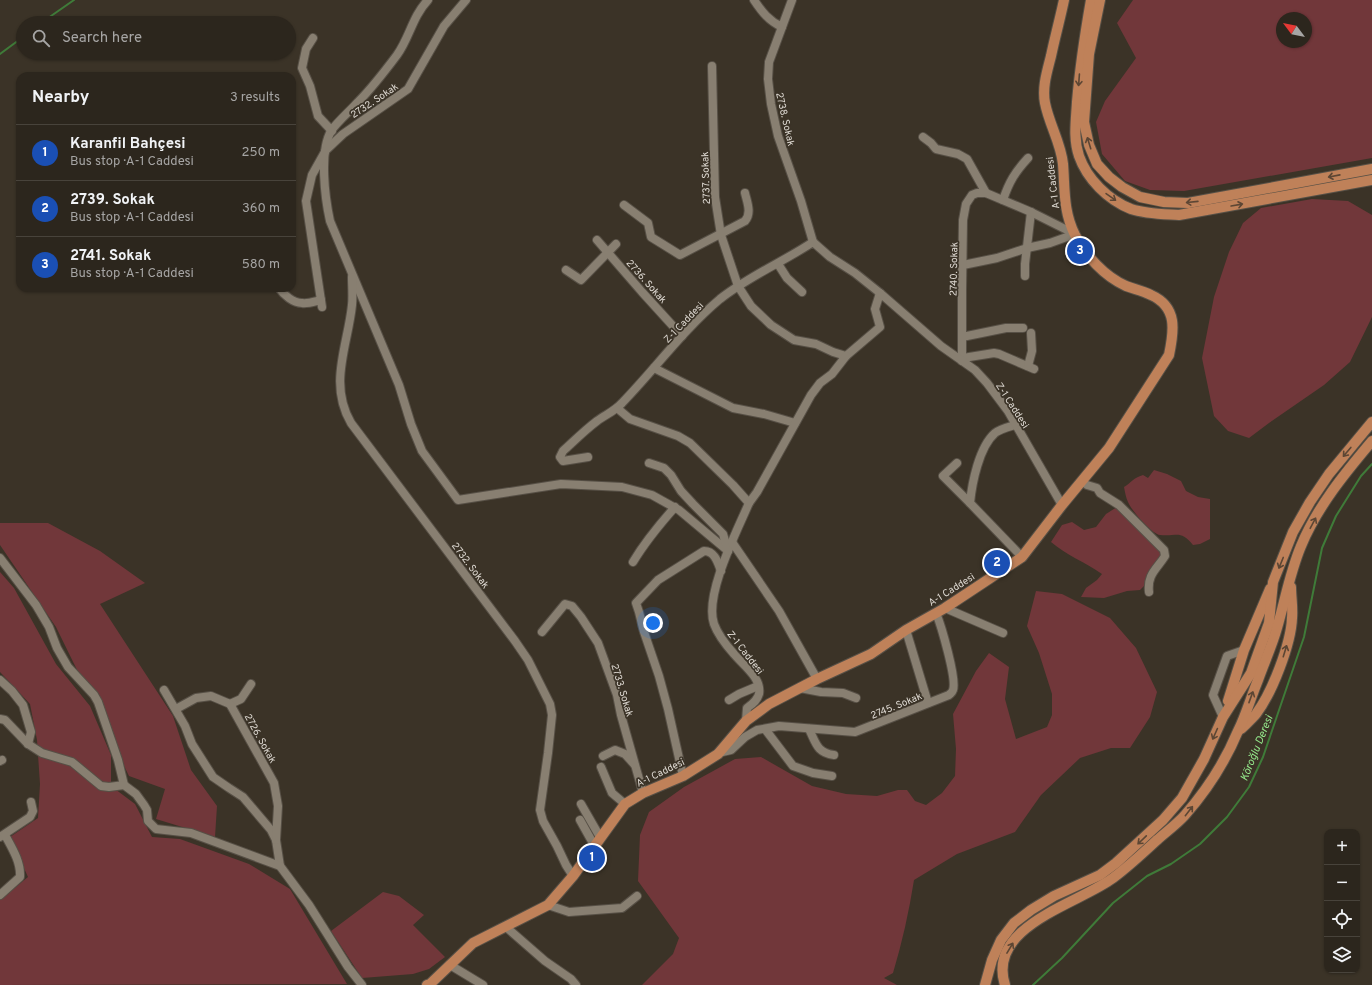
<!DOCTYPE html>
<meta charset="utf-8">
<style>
body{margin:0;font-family:Overpass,sans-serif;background:#38322a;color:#f1f3f6}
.controls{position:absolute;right:12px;bottom:12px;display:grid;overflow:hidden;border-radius:8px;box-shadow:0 1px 3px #0004}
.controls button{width:36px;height:36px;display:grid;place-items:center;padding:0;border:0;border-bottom:1px solid #48433b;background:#2c261d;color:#f1f3f6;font:20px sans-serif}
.compass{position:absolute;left:1276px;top:12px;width:36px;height:36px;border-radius:50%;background:#2c261d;box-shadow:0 1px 3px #0004;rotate:302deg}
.you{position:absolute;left:653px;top:623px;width:14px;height:14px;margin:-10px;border:3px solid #fff;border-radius:50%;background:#1a73e8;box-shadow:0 0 0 6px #1a73e833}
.badge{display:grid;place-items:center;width:26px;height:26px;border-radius:50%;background:#ea580c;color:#fff;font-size:13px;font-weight:700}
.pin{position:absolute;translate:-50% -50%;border:2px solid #fff;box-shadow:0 1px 4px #0006}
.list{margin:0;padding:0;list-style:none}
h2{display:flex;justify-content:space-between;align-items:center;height:52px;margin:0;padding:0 16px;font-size:17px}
h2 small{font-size:13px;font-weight:400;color:#a6a5a4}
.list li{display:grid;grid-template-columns:26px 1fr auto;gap:12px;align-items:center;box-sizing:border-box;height:56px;padding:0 16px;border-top:1px solid #48433b}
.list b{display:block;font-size:15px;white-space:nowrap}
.list p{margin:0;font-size:13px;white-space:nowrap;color:#a6a5a4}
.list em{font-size:13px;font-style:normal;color:#a6a5a4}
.icon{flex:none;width:22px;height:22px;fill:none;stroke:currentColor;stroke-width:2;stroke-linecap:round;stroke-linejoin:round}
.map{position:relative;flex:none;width:1372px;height:985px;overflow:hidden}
.search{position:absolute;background:#2c261d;box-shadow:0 1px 3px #0004;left:16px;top:16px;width:280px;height:44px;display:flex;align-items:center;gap:10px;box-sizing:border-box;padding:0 14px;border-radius:22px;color:#a6a5a4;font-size:15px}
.panel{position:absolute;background:#2c261d;box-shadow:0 1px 3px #0004;left:16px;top:72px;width:280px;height:220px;border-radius:12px}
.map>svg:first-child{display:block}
.green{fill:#71373a;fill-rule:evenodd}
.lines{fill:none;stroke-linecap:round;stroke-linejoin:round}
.stream{stroke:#3f7b39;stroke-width:2}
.minor-casing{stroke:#575046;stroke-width:10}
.major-casing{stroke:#575046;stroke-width:12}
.minor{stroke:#887f71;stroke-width:8}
.major{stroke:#bf8159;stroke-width:10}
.oneway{stroke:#5c4634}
.labels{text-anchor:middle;stroke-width:3.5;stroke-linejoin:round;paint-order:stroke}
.street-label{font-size:10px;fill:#dfdad3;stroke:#3b3327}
.water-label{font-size:11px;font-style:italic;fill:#94e78b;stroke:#3b3327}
</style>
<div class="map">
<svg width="1372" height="985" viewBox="0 0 1372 985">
<rect width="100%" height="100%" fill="#3b3327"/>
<g class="green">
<path d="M 1133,0 L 1372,0 L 1372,158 L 1184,191 L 1150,190 L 1125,181 L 1102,154 L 1096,122 L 1105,101 L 1136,58 L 1117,23 ZM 1282,18 L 1306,18 L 1306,42 L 1282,42 Z"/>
<polygon points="1312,199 1348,201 1372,215 1372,317 1350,362 1324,385 1269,423 1249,438 1228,431 1214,416 1202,358 1214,297 1229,252 1243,223 1261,208"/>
<path d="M 1154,470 L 1167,474 L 1181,481 L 1186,491 L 1198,497 L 1210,499 L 1210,539 L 1200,544 L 1193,545 C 1180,529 1177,537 1160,535 C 1152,534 1131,510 1128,502 C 1126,498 1125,492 1124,487 C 1132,482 1133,478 1143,475 L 1148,478 Z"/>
<path d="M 1117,507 L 1159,548 L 1161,558 L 1148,582 L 1140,590 L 1127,591 L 1104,598 L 1081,597 L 1086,588 L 1097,580 L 1102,574 C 1085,562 1066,555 1051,542 L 1062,525 L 1072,522 L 1084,530 L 1096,527 L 1106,514 Z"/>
<polygon points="0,523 48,523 100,551 145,583 100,604 173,716 191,770 217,806 215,837 156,819 165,789 129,776 56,627 0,545"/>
<polygon points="0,572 14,588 56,664 90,706 111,755 111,786 135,804 152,837 180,839 249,864 290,889 347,984 0,985 0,900 28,877 10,837 38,818 40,784 37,740 30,704 0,672"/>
<path d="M 1036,591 L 1062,594 L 1110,618 L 1136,648 L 1157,692 L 1150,717 L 1130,748 L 1111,748 L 1080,758 L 1041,795 L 1015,832 L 957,854 L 914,880 C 909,912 902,943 893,973 L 884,978 L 897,985 L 642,985 L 673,954 L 679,938 L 638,881 L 640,835 L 649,812 L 684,787 L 735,759 L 761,757 L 812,786 L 846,794 L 877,796 L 898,790 L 907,790 L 915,801 L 926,805 L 942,793 L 955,776 L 956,749 L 953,714 L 976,671 L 989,653 L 1009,667 L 1005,699 L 1016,739 L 1047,727 L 1052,715 L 1052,694 L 1039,653 L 1027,626 Z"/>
<polygon points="383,892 399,896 424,915 413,925 445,957 429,969 413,974 362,978 331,931"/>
</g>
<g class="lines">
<g class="stream">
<polyline points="41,23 74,0"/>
<polyline points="0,54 23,37"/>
<polyline points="1033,985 1062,958 1113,903 1147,876 1171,864 1200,844 1227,817 1249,787 1263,757 1304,637 1322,548 1336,516 1361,476 1372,464"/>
</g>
<defs>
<g id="minor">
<path d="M 428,0 C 412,17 410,37 397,55 C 385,71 372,88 358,102 C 350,111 338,121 331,131 C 319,152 325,198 330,221 L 399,385 L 411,424 L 422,451 L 458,500 L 561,484 L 622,487 L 652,495 L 679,510 L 728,551"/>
<path d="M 754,0 C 762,12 769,21 782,27"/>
<polyline points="792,0 769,62 768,79 771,104 778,136 801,201 813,242"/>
<polyline points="313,38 306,49 302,68 310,86 318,116 332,131"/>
<polyline points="712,66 715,197 721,235 738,286 751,306 771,325 794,340 816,344 833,352 846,356 880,327 875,309 880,293"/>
<polyline points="923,137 931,143 936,149 958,154 967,159 986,193"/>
<path d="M 1003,200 C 1009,182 1015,172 1028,158"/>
<path d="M 624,205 L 648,223 L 651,237 L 680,255 L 745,221 C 752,213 747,202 745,193"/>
<polyline points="597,240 642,292 682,336"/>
<polyline points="778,264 787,278 802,292"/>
<polyline points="963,265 997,258 1027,248 1050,243 1075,234"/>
<polyline points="566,270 581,280 616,244"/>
<polyline points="1025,276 1025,264 1031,212"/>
<path d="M 352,277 C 352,286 353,296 352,305 C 348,345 328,384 351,423 L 515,641 L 528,660 L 550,704 L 552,715 L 548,753 L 540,810 L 543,821 L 557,846 L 566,865 L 573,876"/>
<path d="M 279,288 C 284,295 293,303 302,303 C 308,304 316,301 321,300"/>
<polyline points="322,307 306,201 312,175 326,150 343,134 408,89 444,26 466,0"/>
<polyline points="962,337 1006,328 1023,328"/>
<polyline points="963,358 994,353 999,354 1034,369"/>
<polyline points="962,361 962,291 963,220 966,204 972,195 977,193 986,193 1031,212 1075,234"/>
<polyline points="1028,366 1032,351 1031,333"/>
<polyline points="654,368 733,408 764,414 795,423"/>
<path d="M 617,408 L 630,419 L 678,436 L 690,443 L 733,485 L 749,503 C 737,531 704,595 714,624 C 718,635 726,645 734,654 C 743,665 762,678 759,694 C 757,701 752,704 747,708 L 746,721"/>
<path d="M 1015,425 C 1008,427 1000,429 995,433 C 979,447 972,483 970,503 L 1022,557"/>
<path d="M 588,457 L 563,461 L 560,457 L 563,451 C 574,441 585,430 597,421 C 605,415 615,411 622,403 C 655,369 683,330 720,299 C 749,276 783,262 813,242 L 830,257 L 855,273 L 880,293 L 941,346 L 975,370 L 987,383 L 1008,411 L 1062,505"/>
<polyline points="649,463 664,468 671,475 681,491 693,504 723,534 728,551"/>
<polyline points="957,463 943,476 970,503"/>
<path d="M 1082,481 L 1087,485 L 1097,488 L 1100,493 L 1119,505 L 1164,550 L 1165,556 C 1157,569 1147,574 1149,592"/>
<polyline points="749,503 757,492 811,395 820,383 832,374 846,356"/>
<polyline points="732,542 779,611 817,679"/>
<polyline points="0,558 36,605 49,627 57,648 68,667 94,695 98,702 118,760 124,785"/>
<path d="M 633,562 C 645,542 659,525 675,507"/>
<polyline points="945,608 1003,633"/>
<polyline points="906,630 928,703"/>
<polyline points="542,632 565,604 572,606 581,617 598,643 617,695 621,715 643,793"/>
<polyline points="0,680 12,691 23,705 31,732 28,744"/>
<polyline points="800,688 821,692 843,693 856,698"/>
<polyline points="164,690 185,726 192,744 213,777 229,788 243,797 271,830 276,840 280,866 309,905 348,967 362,985"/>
<polyline points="729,700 739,694 758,686"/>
<polyline points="230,704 241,699 251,684"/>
<polyline points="176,709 196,698 211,696 230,704 274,783 278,806 276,840"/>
<polyline points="1223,717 1213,695 1227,656 1244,650"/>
<polyline points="0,719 5,720 28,744 42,753 72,762 101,786 109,787 124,785 136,794 144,805 147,810 148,821 156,829 191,833 280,866"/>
<polyline points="765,729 793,766 813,773 832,776"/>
<path d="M 809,729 C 816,743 817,753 834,755"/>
<path d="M 718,753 L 731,750 L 745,737 L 757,730 L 779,726 L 855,732 L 949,695 C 951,693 952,693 953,690 C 957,679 941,625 936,613"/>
<polyline points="603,756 615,750 625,754 634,764"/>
<polyline points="0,761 2,760"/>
<polyline points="601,767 612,793 625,804"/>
<path d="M 683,776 L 668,709 L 659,676 L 644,632 L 639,612 L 636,603 L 658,580 L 704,551 C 715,551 718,563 721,571"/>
<polyline points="581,804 600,837"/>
<polyline points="580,820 594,845"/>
<polyline points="0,837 30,817 33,811 31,802"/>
<path d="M 0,895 L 20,877 C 21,862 12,848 5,835"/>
<polyline points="548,905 569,912 622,908 637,896"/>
<polyline points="506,927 545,961 571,979 576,985"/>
<polyline points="450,965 483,985"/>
</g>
<g id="major">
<path d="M 1091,0 C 1085,34 1080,67 1077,102 C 1076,121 1073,138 1079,156 C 1087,179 1108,200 1131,209 C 1146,214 1163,214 1179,215 L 1372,180"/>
<polyline points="1100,0 1089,54 1084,122 1089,145 1097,164 1109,177 1122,187 1140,197 1164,202 1188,203 1372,169"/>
<polyline points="1228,701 1244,650 1270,589"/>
<path d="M 1241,729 C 1246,724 1252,719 1256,714 C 1272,693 1291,644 1292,618 C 1293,608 1291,597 1291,587"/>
<path d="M 427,985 L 430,984 L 473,943 L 548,905 L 573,876 L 625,804 L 643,793 L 683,776 L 718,754 L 746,721 L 769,704 L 817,679 L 871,654 L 906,630 L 945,608 L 1022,557 L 1062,505 L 1109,448 L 1169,355 C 1174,331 1178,307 1151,295 C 1143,291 1134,289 1126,286 C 1104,276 1086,256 1075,235 C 1063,211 1065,189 1063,164 C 1061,143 1049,124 1045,103 C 1042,87 1047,72 1051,56 C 1055,37 1060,19 1064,0"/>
<polyline points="985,985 992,960 1001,940 1014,923 1031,910 1054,896 1100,875 1116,863 1163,820 1182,798 1204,759 1223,717 1251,673 1269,623 1273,582 1293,532 1310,502 1329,474 1372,422"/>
<path d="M 1005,985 C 986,926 1078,904 1113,878 C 1128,867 1143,853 1157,840 C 1166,832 1177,824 1185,815 C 1207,790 1225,762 1238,731 C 1246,715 1251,697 1258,680 C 1264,663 1272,646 1277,628 C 1285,601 1290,572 1301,546 C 1317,507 1345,473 1372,441"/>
</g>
</defs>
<use href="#minor" class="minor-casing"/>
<use href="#major" class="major-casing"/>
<use href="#minor" class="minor"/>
<use href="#major" class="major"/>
</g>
<defs><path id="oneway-shaft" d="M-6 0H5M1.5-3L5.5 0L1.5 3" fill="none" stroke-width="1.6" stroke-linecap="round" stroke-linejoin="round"/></defs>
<g class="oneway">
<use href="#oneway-shaft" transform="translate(1079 80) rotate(94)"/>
<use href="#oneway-shaft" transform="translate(1089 143) rotate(-107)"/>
<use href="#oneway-shaft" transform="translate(1334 176) rotate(169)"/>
<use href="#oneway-shaft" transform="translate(1111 197) rotate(35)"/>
<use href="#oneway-shaft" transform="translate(1192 202) rotate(174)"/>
<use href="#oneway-shaft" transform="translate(1237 205) rotate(-10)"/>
<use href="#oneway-shaft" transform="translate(1347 452) rotate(130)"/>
<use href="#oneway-shaft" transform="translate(1313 523) rotate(-62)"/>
<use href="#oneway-shaft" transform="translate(1281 563) rotate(112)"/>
<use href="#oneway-shaft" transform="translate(1285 651) rotate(-73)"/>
<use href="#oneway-shaft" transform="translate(1251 697) rotate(-70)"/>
<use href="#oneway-shaft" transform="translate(1215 734) rotate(114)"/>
<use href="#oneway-shaft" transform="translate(1189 811) rotate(-52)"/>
<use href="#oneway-shaft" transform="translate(1142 840) rotate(136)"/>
<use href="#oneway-shaft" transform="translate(1010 948) rotate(-59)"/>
</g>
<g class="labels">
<g class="street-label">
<text transform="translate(374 100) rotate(-34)" y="4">2732. Sokak</text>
<text transform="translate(786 119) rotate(77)" y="4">2738. Sokak</text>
<text transform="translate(705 178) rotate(-92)" y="4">2737. Sokak</text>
<text transform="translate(1052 183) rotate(-97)" y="4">A-1 Caddesi</text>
<text transform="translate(953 269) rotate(-89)" y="4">2740. Sokak</text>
<text transform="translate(647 281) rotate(48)" y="4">2736. Sokak</text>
<text transform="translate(683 322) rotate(-46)" y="4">Z-1 Caddesi</text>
<text transform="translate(1013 405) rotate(57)" y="4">Z-1 Caddesi</text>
<text transform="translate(471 565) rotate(53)" y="4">2732. Sokak</text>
<text transform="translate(951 589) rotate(-32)" y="4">A-1 Caddesi</text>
<text transform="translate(746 652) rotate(52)" y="4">Z-1 Caddesi</text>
<text transform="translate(623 690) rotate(73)" y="4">2733. Sokak</text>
<text transform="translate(896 705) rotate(-22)" y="4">2745. Sokak</text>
<text transform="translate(261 738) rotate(61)" y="4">2726. Sokak</text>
<text transform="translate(660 772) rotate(-26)" y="4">A-1 Caddesi</text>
</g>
<g class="water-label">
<text transform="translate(1256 748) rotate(-68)" y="4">Köroğlu Deresi</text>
</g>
</g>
</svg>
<div class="controls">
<button>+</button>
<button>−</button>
<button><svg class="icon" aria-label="locate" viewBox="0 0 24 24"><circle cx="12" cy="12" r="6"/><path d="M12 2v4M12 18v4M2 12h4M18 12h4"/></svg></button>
<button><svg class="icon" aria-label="layers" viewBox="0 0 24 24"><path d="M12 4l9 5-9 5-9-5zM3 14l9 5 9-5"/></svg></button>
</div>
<svg class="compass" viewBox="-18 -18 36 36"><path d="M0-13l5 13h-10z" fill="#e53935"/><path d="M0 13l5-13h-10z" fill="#a6a5a4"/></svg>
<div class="you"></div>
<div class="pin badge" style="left:592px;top:858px;background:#1a4fb4">1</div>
<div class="pin badge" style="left:997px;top:563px;background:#1a4fb4">2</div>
<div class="pin badge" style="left:1080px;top:251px;background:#1a4fb4">3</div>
<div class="search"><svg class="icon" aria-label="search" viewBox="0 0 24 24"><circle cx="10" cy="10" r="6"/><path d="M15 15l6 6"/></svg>Search here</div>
<section class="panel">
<h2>Nearby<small>3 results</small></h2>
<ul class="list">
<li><span class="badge" style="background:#1a4fb4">1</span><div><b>Karanfil Bahçesi</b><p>Bus stop · A-1 Caddesi</p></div><em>250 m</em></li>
<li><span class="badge" style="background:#1a4fb4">2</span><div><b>2739. Sokak</b><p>Bus stop · A-1 Caddesi</p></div><em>360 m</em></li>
<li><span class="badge" style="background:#1a4fb4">3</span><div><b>2741. Sokak</b><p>Bus stop · A-1 Caddesi</p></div><em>580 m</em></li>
</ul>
</section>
</div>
